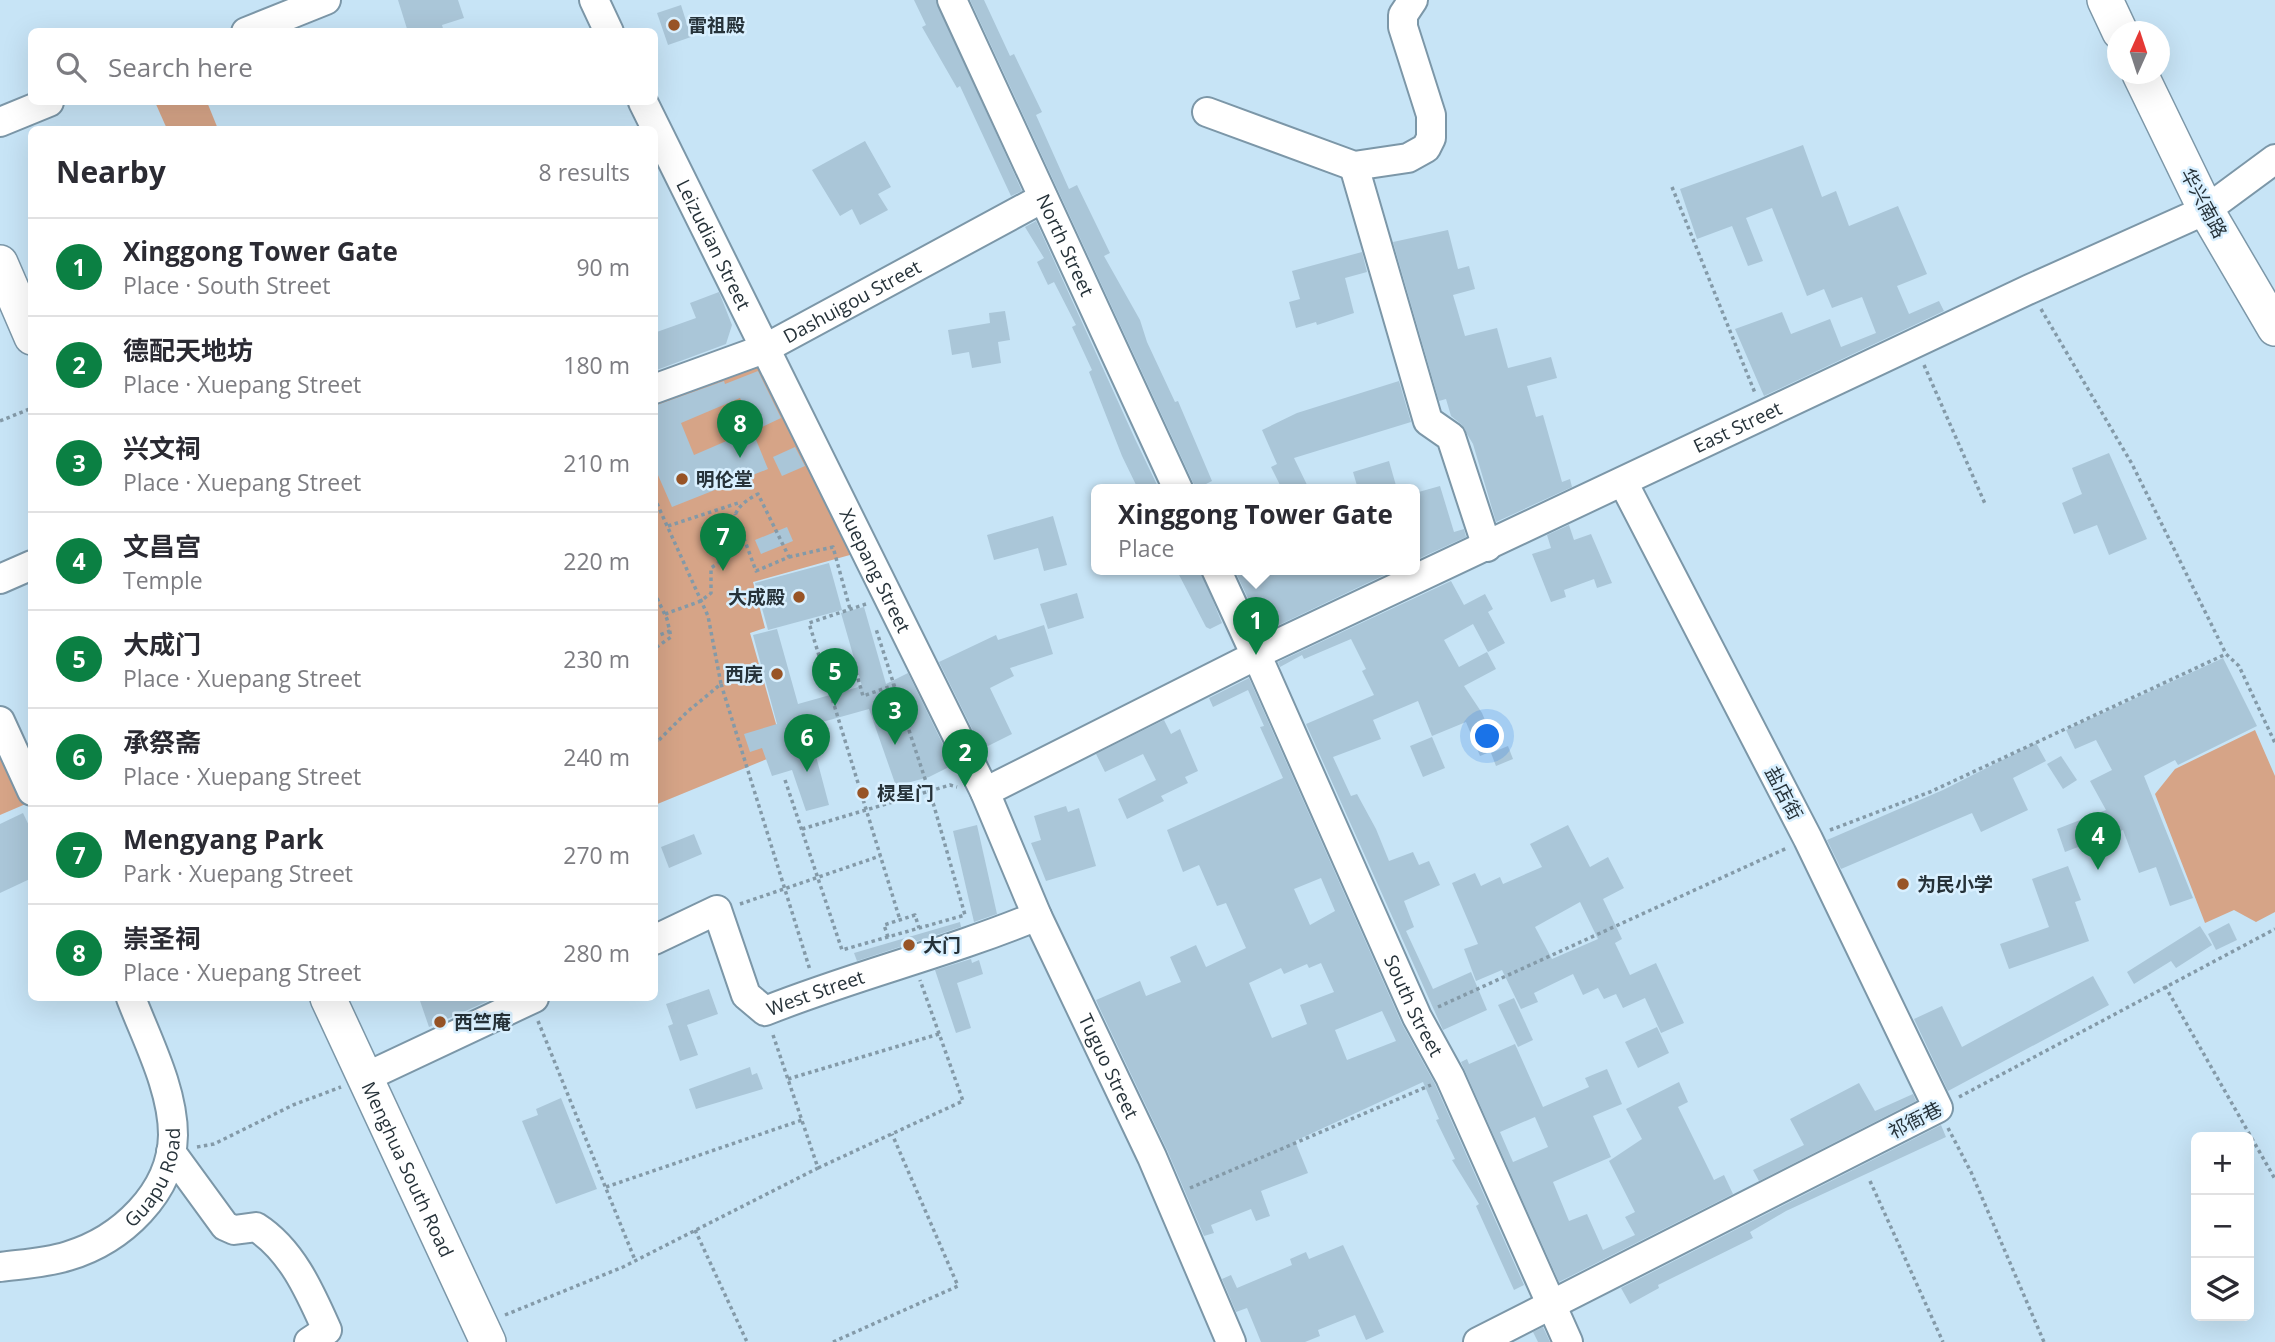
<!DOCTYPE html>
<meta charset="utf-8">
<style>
body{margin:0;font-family:"Open Sans","Noto Sans SC",sans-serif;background:#f7f7f7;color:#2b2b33}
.controls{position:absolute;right:21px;bottom:21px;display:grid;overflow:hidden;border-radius:10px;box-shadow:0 7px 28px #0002}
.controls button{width:63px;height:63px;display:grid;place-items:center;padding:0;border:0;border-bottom:2px solid #e1e1e2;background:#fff;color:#2b2b33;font:35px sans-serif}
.compass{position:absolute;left:2107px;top:21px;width:63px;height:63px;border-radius:50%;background:#fff;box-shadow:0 7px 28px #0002;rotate:3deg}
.you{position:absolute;left:1488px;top:737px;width:24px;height:24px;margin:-18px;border:5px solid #fff;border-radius:50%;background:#1a73e8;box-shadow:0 0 0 10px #1a73e833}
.badge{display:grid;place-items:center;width:46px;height:46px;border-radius:50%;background:#0b8043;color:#fff;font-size:23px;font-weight:700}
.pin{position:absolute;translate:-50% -58px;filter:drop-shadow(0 2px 4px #0008)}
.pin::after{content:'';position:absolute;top:37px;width:24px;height:21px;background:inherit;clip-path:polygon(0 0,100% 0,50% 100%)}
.popup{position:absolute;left:1091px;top:484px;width:329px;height:91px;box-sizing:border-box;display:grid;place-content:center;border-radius:10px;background:#fff;filter:drop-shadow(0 2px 5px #0005);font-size:23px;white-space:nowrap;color:#7c7c81}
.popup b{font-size:26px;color:#2b2b33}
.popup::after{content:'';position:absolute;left:50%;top:100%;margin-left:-14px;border:14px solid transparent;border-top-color:#fff}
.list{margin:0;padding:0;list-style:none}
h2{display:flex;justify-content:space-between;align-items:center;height:91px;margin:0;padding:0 28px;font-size:30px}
h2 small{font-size:23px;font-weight:400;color:#7c7c81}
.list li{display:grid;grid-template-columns:46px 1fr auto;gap:21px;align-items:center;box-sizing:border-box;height:98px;padding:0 28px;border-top:2px solid #e1e1e2}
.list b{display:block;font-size:26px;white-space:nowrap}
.list p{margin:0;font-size:23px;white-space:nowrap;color:#7c7c81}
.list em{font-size:23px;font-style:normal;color:#7c7c81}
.icon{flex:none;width:38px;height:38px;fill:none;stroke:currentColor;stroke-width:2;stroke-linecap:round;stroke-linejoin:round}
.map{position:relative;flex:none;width:2275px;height:1342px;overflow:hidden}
.search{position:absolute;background:#fff;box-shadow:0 7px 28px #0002;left:28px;top:28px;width:630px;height:77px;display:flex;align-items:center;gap:18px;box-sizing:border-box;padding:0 24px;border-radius:10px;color:#7c7c81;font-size:26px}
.panel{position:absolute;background:#fff;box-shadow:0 7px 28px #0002;left:28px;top:126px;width:630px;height:875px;border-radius:10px}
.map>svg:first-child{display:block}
.green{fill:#d6a487}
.building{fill:#aac6d8;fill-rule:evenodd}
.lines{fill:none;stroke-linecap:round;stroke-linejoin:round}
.minor-casing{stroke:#7c97a8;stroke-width:32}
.major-casing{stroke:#7c97a8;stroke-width:38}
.path{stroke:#849aa8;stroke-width:3.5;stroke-dasharray:3.5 3.5;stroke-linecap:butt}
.minor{stroke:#fff;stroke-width:28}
.major{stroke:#fff;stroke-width:35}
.poi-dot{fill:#985426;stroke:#d9f0ff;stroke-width:2.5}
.labels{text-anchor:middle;stroke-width:5;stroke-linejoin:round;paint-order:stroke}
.poi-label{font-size:19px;font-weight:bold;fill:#263239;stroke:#d9f0ff;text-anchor:start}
.street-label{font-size:19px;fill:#263239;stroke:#d9f0ff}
</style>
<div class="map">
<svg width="2275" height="1342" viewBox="0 0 2275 1342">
<rect width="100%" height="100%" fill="#c7e4f6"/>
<g class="green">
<polygon points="155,102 207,102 218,129 167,129"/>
<polygon points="761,355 857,553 753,582 765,628 750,633 784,752 655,805 655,395"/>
<polygon points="2255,730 2275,776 2275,912 2256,922 2234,910 2205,923 2155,794 2175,769"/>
<polygon points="0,736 28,803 0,815"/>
</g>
<g class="building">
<polygon points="398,0 458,0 464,18 442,25 444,32 408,32"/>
<polygon points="914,0 936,0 1022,191 1011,196 960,86 957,88 922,27 926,25"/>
<polygon points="970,0 984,0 1010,56 1014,54 1042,112 1036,115 1069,189 1077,185 1110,253 1104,256 1140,320 1147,342 1175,402 1178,401 1212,481 1196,489"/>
<polygon points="681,5 691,37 668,45 657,13"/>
<polygon points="865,141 891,187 878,194 888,210 860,225 852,209 840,216 812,170"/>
<polygon points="1803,145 1822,197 1836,191 1849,226 1898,206 1927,274 1897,286 1909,314 1939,301 1944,311 1764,396 1735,329 1782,312 1791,334 1830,319 1841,347 1876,333 1862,297 1832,308 1824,289 1807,296 1772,208 1746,218 1763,261 1748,266 1732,226 1697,239 1680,189"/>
<polygon points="1036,221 1135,439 1159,489 1138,489 1122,456 1089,372 1092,370 1072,327 1076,325 1054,282 1048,285 1037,262 1044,258 1025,227"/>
<polygon points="1448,230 1458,269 1469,266 1475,289 1453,295 1465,336 1497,328 1508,368 1551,357 1557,378 1527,386 1536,417 1543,415 1562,482 1570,479 1572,487 1496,522 1473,444 1461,424 1451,416 1446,399 1439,401 1393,242"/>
<polygon points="1362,252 1367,272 1345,278 1354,313 1317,325 1316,322 1296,328 1289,302 1300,299 1292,271"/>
<polygon points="719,292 732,325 726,344 654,371 654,333 696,318 690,303"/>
<polygon points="1005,311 1010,340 998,342 1001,363 972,368 969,352 952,355 948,330 990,323 989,313"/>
<polygon points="758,371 781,418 756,430 740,398 681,423 694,455 752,430 768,469 672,507 654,466 654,406 724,381 725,384"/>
<polygon points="1399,381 1411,422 1294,458 1309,489 1282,489 1271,467 1277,464 1262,430 1297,413"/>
<polygon points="795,447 805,466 782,476 773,457"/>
<polygon points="2109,453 2147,539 2109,555 2097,525 2074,534 2062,503 2082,494 2072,468"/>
<polygon points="1389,461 1397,489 1358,489 1353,472"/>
<polygon points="1440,486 1454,532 1464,529 1466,537 1418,559 1415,493"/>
<polygon points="1053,516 1067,565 1044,571 1038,548 994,560 987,535"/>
<polygon points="1569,525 1574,540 1591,534 1612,583 1597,588 1594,579 1564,590 1566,597 1551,602 1532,554 1551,548 1547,535"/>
<polygon points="787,527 793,541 761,554 755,540"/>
<polygon points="829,563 842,610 768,630 755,583"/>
<polygon points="1176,569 1200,569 1222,623 1210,629 1206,627"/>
<polygon points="1234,569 1397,569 1264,632"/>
<polygon points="1451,581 1464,605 1485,594 1493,609 1488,612 1505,643 1488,652 1473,624 1444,640 1459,667 1487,652 1496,669 1464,686 1482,713 1497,749 1480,756 1466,722 1432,736 1418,701 1373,720 1381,739 1333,757 1351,796 1357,794 1376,829 1389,861 1413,852 1419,865 1429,861 1440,885 1404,901 1414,927 1406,931 1433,989 1471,972 1487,1010 1443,1030 1306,724 1374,695 1362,671 1366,669 1351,639 1304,659 1302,655 1280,667 1278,662"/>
<polygon points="1077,593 1084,618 1048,629 1040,604"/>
<polygon points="864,607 886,684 908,673 953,765 929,777 896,786 869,709 808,726 829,805 806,811 792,770 772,776 762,748 750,752 744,734 777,724 753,635 777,629 798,704 862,686 841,613"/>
<polygon points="1044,625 1053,654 1010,668 1014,676 990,688 1012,734 982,749 939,662 996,635 998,640"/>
<polygon points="2223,658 2257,726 2178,765 2175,760 2144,776 2193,898 2170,906 2156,867 2139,873 2123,830 2065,852 2057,829 2106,810 2090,781 2112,770 2096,740 2075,749 2066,730"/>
<path d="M 1249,678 L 1402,1024 L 1435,1084 L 1524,1285 L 1514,1290 L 1476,1206 L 1479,1204 L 1452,1160 L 1455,1159 L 1436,1120 L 1439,1119 L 1423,1082 L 1295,1141 L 1308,1173 L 1261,1191 L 1270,1216 L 1256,1221 L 1251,1209 L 1211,1225 L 1214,1233 L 1204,1236 L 1167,1150 L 1099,1007 L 1096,1000 L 1140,981 L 1146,996 L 1181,982 L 1170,957 L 1196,945 L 1206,967 L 1246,948 L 1226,903 L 1217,906 L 1199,865 L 1183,872 L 1167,830 L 1283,778 L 1260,727 L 1264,726 L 1248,690 L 1213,707 L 1209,698 ZM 1321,878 L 1335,911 L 1310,925 L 1294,889 ZM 1321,963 L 1334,992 L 1300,1005 L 1307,1024 L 1272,1038 L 1249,983 L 1281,968 L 1284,974 L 1307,964 L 1309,968 ZM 1382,1011 L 1396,1041 L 1347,1060 L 1335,1030 Z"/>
<polygon points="1164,720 1171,734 1180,729 1198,771 1185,777 1188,783 1161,796 1164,801 1127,819 1118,799 1156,780 1143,754 1105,772 1096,754"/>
<polygon points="1432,737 1445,768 1423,777 1410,746"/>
<polygon points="2036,743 2046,761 2013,778 2028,810 1981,832 1972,813 1841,869 1827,840 1943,790"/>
<polygon points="1508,746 1513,759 1496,766 1491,753"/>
<polygon points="2061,756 2077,780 2063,789 2047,764"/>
<polygon points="1066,806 1068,812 1079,808 1096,866 1046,881 1031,843 1041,840 1034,816"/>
<polygon points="23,813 32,832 32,878 0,893 0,824"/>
<polygon points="977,825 997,914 974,922 953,831"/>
<path d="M 1568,825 L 1590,867 L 1608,857 L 1624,888 L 1603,899 L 1622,939 L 1615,943 L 1630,975 L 1656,963 L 1684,1023 L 1661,1033 L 1645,998 L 1623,1008 L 1616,994 L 1604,999 L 1598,988 L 1583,995 L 1573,974 L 1534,993 L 1538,1002 L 1521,1009 L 1502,970 L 1476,981 L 1464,949 L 1478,944 L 1452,883 L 1475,873 L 1481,886 L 1500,877 L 1503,884 L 1542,867 L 1530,844 ZM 1580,902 L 1598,939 L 1552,959 L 1535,927 Z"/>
<polygon points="694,834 702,854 669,868 661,847"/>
<polygon points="2068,866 2081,900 2075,902 2089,941 2009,969 2000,944 2049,927 2032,879"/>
<polygon points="960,922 961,927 857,961 854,953"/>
<polygon points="2229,923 2237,940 2216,950 2208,934"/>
<polygon points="2200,926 2212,945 2176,968 2171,961 2134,984 2127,972"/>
<polygon points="971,959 972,963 979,960 983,974 957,983 971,1028 956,1033 935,970"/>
<polygon points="2093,976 2109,1005 1948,1091 1914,1019 1942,1006 1962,1047"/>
<polygon points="709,989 718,1014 687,1025 698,1055 680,1061 668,1026 673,1024 666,1004"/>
<polygon points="419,998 495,998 429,1027"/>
<polygon points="1514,998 1533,1040 1518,1047 1498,1005"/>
<polygon points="1657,1027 1669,1053 1638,1068 1625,1042"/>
<path d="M 1515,1044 L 1543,1107 L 1589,1087 L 1585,1078 L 1607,1069 L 1622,1104 L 1593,1116 L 1611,1157 L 1553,1182 L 1569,1221 L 1587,1214 L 1603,1250 L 1635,1235 L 1625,1217 L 1635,1212 L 1609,1161 L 1642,1139 L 1626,1109 L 1679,1082 L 1688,1102 L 1678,1107 L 1714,1180 L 1724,1175 L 1733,1194 L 1559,1282 L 1461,1062 L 1467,1059 L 1469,1064 ZM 1535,1117 L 1548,1147 L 1513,1162 L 1500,1132 Z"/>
<polygon points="750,1067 752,1075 757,1073 763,1089 696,1109 689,1089"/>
<polygon points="1859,1083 1875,1111 1913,1094 1916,1101 1759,1181 1753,1170 1804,1145 1790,1119"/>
<polygon points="561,1098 597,1189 556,1204 522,1121 538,1115 536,1109"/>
<polygon points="1941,1125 1946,1137 1786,1211 1750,1232 1753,1238 1658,1285 1659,1288 1630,1304 1621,1288"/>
<polygon points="1343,1245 1384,1332 1366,1340 1355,1315 1318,1330 1320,1336 1305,1342 1261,1342 1247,1308 1236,1312 1222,1279 1231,1275 1237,1288 1292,1265 1290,1259 1306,1252 1309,1259"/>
<polygon points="1543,1327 1550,1342 1538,1342 1533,1332"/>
</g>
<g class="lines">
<defs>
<g id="minor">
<polyline points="594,0 609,32"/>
<path id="s1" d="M 952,0 L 1178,489"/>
<polyline points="246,32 326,0"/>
<path id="s2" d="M 643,102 L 985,792 L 1037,916 L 1152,1157 L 1231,1342"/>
<polyline points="1207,112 1354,166 1408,158 1426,148 1431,138 1431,115 1403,27 1403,15 1413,0"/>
<polyline points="0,122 49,102"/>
<polyline points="1354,166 1428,421 1451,437 1487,547"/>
<path id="s3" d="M 654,389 L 764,349 L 1043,198"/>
<polyline points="1216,569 1250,643"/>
<polyline points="0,579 32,565"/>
<path id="s4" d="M 1269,648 L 2030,289 L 2206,210 L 2275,159"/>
<path id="s5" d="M 1262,667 L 1417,1017 L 1450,1077 L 1568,1342"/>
<polyline points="0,721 32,791"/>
<polyline points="985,792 1243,662"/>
<path id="s6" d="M 654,940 L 717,910 L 746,995 L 765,1011 C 855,975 948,953 1037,916"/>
<polyline points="366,1077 534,998"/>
<path d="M 171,1152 L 225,1226 L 234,1230 L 256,1227 C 292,1250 310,1292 327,1330 L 309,1342"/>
<path id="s7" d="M 0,1267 C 23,1264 46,1263 68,1256 C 121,1240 172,1193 173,1135 C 173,1089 147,1040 131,998"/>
<polyline points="1478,1342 1938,1108 1808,839 1623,482"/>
</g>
<g id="major">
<polyline points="2105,0 2120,32"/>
<polyline points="2140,74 2206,210 2275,328"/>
<polyline points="0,263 32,337"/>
<path id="s8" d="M 328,998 L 488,1342"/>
</g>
</defs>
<use href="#minor" class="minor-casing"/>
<use href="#major" class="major-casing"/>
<g class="path">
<polyline points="1672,187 1755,393"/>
<polyline points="2041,309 2132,464 2226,654 2239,666 2275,743"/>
<polyline points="1924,365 1986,506"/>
<polyline points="0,421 32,408"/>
<polyline points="654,497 708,616 721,684 687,712 654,745"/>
<polyline points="668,526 741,502"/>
<polyline points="789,557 833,547 850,609"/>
<polyline points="654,592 667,619 671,637 654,649"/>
<polyline points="866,604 809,623 900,920"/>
<path d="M 665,614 L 701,601 L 711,593 L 711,568 L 728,556 C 737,526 724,511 758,494 L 789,557 L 756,571 L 735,514"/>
<polyline points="654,637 670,631"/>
<polyline points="825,676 855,668 863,696 894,685 876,629"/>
<polyline points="721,684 810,970"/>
<polyline points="654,734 657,742"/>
<polyline points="785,780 842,950 965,915 934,806 894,685"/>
<polyline points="802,829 950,785 957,787"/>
<polyline points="1830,830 1930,792 2226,654"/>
<polyline points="740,904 880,856"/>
<polyline points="888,937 884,925 915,915 919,928"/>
<polyline points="2165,986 2275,1179"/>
<polyline points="1438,1007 1787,848"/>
<polyline points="538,1021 635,1260"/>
<polyline points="788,1079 939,1034"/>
<polyline points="1959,1097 2275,929"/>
<polyline points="1948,1128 1971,1172 2044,1342"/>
<polyline points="197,1147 214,1144 293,1105 341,1087"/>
<polyline points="818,1168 963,1101 920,980"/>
<polyline points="1870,1181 1943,1342"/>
<polyline points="606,1187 802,1120"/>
<polyline points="1190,1188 1431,1085"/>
<polyline points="695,1230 747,1342"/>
<polyline points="505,1315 623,1267 818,1168 772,1032"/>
<polyline points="833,1342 958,1286 892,1134"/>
</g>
<use href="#minor" class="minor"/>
<use href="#major" class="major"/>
</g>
<g class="poi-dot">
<circle cx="674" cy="25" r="7"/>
<circle cx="682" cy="479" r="7"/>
<circle cx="799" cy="597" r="7"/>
<circle cx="777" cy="674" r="7"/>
<circle cx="863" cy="793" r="7"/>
<circle cx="1903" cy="884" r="7"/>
<circle cx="909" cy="945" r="7"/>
<circle cx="440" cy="1022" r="7"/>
</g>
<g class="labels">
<g class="poi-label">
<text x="688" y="32">雷祖殿</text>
<text x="696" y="486">明伦堂</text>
<text x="785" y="604" text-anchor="end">大成殿</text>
<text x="763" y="681" text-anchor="end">西庑</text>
<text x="877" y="800">棂星门</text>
<text x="1917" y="891">为民小学</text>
<text x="923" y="952">大门</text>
<text x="454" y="1029">西竺庵</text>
</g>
<g class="street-label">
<text transform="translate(2204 203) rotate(62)" y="7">华兴南路</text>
<text dy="7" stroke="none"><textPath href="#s2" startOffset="159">Leizudian Street</textPath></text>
<text dy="7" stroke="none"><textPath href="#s1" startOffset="270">North Street</textPath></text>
<text dy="7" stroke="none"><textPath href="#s3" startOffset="217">Dashuigou Street</textPath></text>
<text dy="7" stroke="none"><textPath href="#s4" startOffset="518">East Street</textPath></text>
<text dy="7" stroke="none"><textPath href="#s2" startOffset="523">Xuepang Street</textPath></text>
<text transform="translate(1784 793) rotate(62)" y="7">盐店街</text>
<text dy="7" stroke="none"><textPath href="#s6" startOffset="238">West Street</textPath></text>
<text dy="7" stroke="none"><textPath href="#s5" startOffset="371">South Street</textPath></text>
<text dy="7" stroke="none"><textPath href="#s2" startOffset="1071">Tuguo Street</textPath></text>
<text transform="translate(1915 1120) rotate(-27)" y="7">祁衙巷</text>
<text dy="7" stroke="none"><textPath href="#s8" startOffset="189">Menghua South Road</textPath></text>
<text dy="7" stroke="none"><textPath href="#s7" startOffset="192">Guapu Road</textPath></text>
</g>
</g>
</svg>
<div class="controls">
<button>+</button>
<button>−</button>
<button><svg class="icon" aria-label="layers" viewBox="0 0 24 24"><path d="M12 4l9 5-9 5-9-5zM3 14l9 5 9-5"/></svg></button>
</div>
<svg class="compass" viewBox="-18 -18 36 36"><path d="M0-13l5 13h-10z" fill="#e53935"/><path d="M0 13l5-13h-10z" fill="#7c7c81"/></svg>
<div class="you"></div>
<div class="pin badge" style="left:1256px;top:655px">1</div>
<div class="popup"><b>Xinggong Tower Gate</b>Place</div>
<div class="pin badge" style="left:965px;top:787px">2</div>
<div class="pin badge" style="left:895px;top:745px">3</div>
<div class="pin badge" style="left:2098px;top:870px">4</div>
<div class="pin badge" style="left:835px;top:706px">5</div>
<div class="pin badge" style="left:807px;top:772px">6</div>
<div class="pin badge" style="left:723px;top:571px">7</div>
<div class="pin badge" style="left:740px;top:458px">8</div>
<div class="search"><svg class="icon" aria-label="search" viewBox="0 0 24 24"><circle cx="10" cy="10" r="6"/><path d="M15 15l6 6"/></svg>Search here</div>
<section class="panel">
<h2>Nearby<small>8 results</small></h2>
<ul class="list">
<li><span class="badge">1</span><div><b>Xinggong Tower Gate</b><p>Place · South Street</p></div><em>90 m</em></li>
<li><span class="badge">2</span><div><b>德配天地坊</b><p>Place · Xuepang Street</p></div><em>180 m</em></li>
<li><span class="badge">3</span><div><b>兴文祠</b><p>Place · Xuepang Street</p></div><em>210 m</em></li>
<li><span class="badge">4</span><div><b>文昌宫</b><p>Temple</p></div><em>220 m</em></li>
<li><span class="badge">5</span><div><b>大成门</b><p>Place · Xuepang Street</p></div><em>230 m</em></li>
<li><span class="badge">6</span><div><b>承祭斋</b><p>Place · Xuepang Street</p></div><em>240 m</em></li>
<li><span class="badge">7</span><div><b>Mengyang Park</b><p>Park · Xuepang Street</p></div><em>270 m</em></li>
<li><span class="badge">8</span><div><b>崇圣祠</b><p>Place · Xuepang Street</p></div><em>280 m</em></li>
</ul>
</section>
</div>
